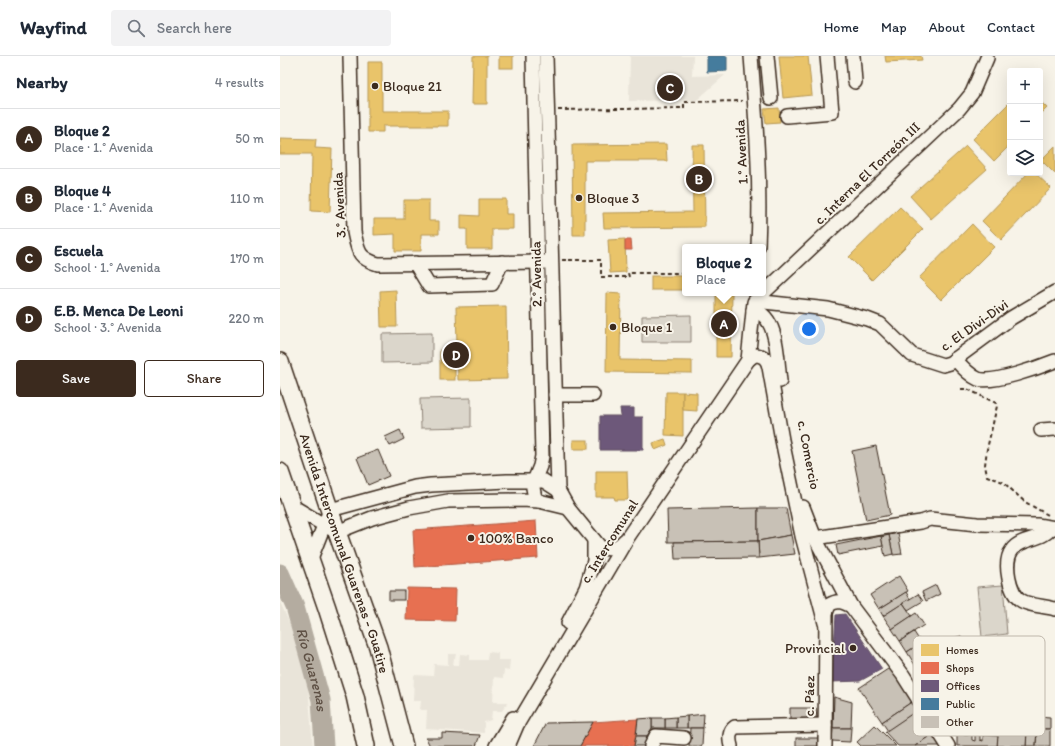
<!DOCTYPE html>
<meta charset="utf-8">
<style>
body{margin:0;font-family:Itim,sans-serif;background:#f2f2f3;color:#1f2937}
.controls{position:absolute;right:12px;top:12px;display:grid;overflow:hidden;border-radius:4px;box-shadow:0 4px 16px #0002}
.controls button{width:36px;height:36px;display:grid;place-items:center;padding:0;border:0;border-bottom:1px solid #e0e1e3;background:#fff;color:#1f2937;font:20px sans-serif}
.you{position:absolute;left:529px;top:273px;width:14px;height:14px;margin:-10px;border:3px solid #fff;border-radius:50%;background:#1a73e8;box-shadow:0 0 0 6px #1a73e833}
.badge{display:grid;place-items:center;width:26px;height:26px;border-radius:50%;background:#3b2a1e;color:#fff;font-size:13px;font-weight:700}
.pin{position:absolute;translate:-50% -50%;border:2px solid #fff;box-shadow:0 1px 4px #0006}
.popup{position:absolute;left:402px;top:188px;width:84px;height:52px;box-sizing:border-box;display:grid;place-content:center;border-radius:4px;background:#fff;filter:drop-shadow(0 1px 3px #0005);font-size:13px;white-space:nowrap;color:#747a83}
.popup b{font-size:15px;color:#1f2937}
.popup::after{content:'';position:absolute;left:50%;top:100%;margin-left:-8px;border:8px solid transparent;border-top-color:#fff}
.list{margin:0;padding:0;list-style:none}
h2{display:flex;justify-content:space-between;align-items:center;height:52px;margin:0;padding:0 16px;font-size:17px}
h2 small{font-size:13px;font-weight:400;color:#747a83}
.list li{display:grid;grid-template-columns:26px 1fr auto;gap:12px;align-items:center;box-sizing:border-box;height:60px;padding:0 16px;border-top:1px solid #e0e1e3}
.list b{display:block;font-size:15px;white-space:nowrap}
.list p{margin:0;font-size:13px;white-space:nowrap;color:#747a83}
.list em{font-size:13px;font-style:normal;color:#747a83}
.actions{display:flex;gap:8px;padding:12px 16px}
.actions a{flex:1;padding:9px 0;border:1px solid #3b2a1e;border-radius:4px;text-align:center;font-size:14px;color:#3b2a1e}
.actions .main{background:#3b2a1e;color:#fff}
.icon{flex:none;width:22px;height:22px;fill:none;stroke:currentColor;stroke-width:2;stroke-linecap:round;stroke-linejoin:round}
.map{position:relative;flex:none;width:775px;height:690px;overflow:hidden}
header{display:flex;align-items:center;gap:24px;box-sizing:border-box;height:56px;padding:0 20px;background:#fff;border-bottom:1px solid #e0e1e3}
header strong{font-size:19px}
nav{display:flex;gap:22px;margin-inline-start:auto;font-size:14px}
.search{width:280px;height:36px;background:#f2f2f3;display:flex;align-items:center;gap:10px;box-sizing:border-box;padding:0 14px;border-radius:4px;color:#747a83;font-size:15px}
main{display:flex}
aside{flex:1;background:#fff}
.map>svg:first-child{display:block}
.built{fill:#e9e4d9}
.green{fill:#dbd6cb;stroke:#8b8074}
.homes{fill:#e9c46a;stroke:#b59653}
.shops{fill:#e76f51;stroke:#b35a42}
.offices{fill:#6d597a;stroke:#5e4b5e}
.public{fill:#457b9d;stroke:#426377}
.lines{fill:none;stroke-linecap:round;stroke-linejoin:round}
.river{stroke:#b4aca0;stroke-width:19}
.building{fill:#c8c1b6;stroke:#3b2a1e}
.minor-casing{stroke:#3b2a1e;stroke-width:16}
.major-casing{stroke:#3b2a1e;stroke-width:20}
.path{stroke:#3b2a1e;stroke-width:2;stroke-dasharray:4 3;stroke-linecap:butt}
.minor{stroke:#f7f3e8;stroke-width:13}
.major{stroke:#f7f3e8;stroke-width:17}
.poi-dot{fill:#3b2a1e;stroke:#f7f3e8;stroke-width:1.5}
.labels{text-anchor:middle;stroke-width:4;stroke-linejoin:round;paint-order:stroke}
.poi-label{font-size:14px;fill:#3b2a1e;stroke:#f7f3e8;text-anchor:start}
.street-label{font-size:14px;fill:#3b2a1e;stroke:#f7f3e8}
.water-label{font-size:15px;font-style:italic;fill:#5f5145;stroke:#f7f3e8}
.key{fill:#f7f3e8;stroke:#bfb7ab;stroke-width:1}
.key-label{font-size:11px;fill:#3b2a1e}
</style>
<header>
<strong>Wayfind</strong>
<div class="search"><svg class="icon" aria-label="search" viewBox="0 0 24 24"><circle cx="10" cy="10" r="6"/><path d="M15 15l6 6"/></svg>Search here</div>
<nav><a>Home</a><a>Map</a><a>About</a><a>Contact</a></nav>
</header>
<main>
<aside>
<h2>Nearby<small>4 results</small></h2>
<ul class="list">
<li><span class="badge">A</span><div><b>Bloque 2</b><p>Place · 1.° Avenida</p></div><em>50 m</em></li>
<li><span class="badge">B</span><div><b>Bloque 4</b><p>Place · 1.° Avenida</p></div><em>110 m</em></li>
<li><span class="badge">C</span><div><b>Escuela</b><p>School · 1.° Avenida</p></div><em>170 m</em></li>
<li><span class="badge">D</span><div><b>E.B. Menca De Leoni</b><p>School · 3.° Avenida</p></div><em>220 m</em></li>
</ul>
<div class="actions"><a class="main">Save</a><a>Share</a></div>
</aside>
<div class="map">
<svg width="775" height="690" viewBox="0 0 775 690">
<rect width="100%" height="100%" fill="#f7f3e8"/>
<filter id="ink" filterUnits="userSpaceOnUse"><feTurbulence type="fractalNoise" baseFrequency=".025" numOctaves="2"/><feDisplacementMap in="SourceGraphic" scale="8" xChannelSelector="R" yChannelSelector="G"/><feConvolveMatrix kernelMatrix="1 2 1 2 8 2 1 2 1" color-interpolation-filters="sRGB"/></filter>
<g filter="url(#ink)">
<g class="built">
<polygon points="350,0 413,0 412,20 445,19 417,44 349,45"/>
<polygon points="0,546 17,584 28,630 33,690 0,690"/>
<polygon points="208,596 218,597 218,604 230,604 229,615 224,614 223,622 214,621 213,646 228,646 222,655 212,655 211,664 204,666 204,677 146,673 147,654 140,654 141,645 133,645 134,619 153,620 154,608 168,609 168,598 176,598 175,602 174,602 173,609 179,610 180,598 190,599 190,604 207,604"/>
</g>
<g class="green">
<polygon points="411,259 411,286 362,286 362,260"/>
<polygon points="152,277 152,306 102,307 102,278"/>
<polygon points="191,342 191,371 141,372 140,343"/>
<polygon points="723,529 727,578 702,581 697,531"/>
</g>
<g class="homes">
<polygon points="193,0 207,0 207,48 192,48"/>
<rect x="219" y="0" width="14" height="12"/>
<polygon points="499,0 528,0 532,39 503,42"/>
<polygon points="605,0 641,0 642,4 606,6"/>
<polygon points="88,6 102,6 102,55 168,55 168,70 103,70 103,76 88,76"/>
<polygon points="760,45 767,52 760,59"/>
<polygon points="730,46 730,89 714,105 693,83"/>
<polygon points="499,52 500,66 486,67 484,53"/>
<polygon points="0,82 36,83 35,92 52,93 50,156 31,155 32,98 0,98"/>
<polygon points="386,88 387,105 305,105 305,179 293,179 292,89"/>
<polygon points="412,89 424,89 425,171 324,172 323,157 413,156"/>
<polygon points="686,90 707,113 651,163 630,140"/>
<polygon points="775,90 775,118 761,104"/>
<polygon points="748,117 755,117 771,132 721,184 702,165"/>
<polygon points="199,143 226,143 226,158 233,158 233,173 212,173 212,193 187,193 187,173 181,173 181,159 199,160"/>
<polygon points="124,144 149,144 149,165 159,165 159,178 141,178 141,195 115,195 115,178 94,179 94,163 124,163"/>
<polygon points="620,151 643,173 592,224 569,201"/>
<polygon points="692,168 714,191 661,244 639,222"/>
<polygon points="345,183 346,216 330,217 328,184"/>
<rect x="371" y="220" width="34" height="14"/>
<polygon points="116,234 117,271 101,271 100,235"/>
<polygon points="327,237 341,238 340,304 412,305 412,317 326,316"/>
<polygon points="436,237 452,237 451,301 436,301"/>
<polygon points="226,250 227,323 178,324 176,251"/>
<rect x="160" y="294" width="15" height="30"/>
<polygon points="386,336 403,336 403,380 385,379"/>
<polygon points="403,336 417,337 417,355 403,354"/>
<polygon points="385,383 387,389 375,394 373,387"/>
<rect x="293" y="384" width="15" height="9"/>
<polygon points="316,415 347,415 348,444 335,444 334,441 316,441"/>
</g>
<g class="shops">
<polygon points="345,184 351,184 352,194 345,194"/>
<polygon points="256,465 258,502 135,511 133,474"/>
<polygon points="127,532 176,533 175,565 126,564"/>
<polygon points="358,663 354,690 300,690 313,666"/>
</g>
<g class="offices">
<polygon points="340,352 354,352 354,361 363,361 363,394 320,394 320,360 341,360"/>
<polygon points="565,558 602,613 580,625 552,626 556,559"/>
</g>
<polygon class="public" points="427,0 447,0 447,15 427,16"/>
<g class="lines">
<path class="river" id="s1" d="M 0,517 L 15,551 L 41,644 L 44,690"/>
</g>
<g class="building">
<polygon points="120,374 124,383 110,390 105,381"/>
<polygon points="596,390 610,459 586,464 572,395"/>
<polygon points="98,394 109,420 88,429 77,402"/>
<polygon points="478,452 478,485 388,486 387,454"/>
<polygon points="478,452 506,452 511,479 478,485"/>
<polygon points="618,477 622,498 613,499 609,479"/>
<polygon points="511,479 515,498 479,502 478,485"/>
<polygon points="609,479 613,498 605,500 601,481"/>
<polygon points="601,480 603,490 558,499 556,489"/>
<polygon points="478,485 479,502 395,503 394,486"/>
<polygon points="619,520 628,535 599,553 590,539"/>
<polygon points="656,529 660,538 646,545 642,536"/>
<rect x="109" y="535" width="15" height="9"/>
<polygon points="626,536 630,543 603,560 599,553"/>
<polygon points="638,538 643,545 628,554 623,547"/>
<polygon points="623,547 632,560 612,573 603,560"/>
<polygon points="636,557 644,569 620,585 612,573"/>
<polygon points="634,576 641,587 627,596 620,585"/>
<polygon points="681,580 688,604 675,608 667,584"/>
<polygon points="649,582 658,595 635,609 627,596"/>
<polygon points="664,591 673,607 644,625 635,609"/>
<polygon points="706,597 716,614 705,621 695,604"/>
<polygon points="673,607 679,617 651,635 644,625"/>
<polygon points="611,611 633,645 602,666 579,632"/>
<polygon points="685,614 694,629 660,651 651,635"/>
<polygon points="686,635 693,647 667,662 660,651"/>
<polygon points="554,641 572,646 571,672 553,672"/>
<polygon points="633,645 639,653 608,675 602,666"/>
<polygon points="690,648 699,663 676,677 667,662"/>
<polygon points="510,652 536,652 537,664 510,664"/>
<polygon points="639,653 654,677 635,690 618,690 605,676"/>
<polygon points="424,658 423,672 407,672 407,660"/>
<polygon points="407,660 407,672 396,672 396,661"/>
<rect x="747" y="660" width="10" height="13"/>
<polygon points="757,660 770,661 770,673 757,673"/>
<polygon points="396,661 396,672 385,672 385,662"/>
<rect x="372" y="662" width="13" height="10"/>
<polygon points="372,662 372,672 367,680 356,680 358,663"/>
<polygon points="313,666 300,690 254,690 266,667"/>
<polygon points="595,669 616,690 581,690 577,686"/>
<polygon points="410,672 423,672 422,690 409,690"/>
<polygon points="553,672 571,672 570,686 552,685"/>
<polygon points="747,673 757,673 756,690 746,690"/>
<polygon points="757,673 770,673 770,690 756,690"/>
<polygon points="718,676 747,676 746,690 717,690"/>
<polygon points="162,677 200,679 196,690 150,690 146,682 162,682"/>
<polygon points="654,677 661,690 635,690"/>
<polygon points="677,678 692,678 692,684 695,685 695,678 700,679 700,684 703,685 703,679 718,680 717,690 677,690"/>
<polygon points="356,680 367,680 365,690 354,690"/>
<rect x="516" y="682" width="23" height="8"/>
</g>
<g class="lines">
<defs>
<g id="minor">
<path d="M 70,0 L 74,176 C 78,195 78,202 98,208 L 265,206"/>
<polyline points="253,0 262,400 260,410 254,425 253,432 255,442 259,445"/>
<polyline points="266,0 278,434"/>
<path d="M 471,0 C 476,65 481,126 478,191"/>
<polyline points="487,0 491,42"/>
<polyline points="573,0 575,26"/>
<polyline points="507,60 552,56 547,0"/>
<polyline points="135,207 149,230 212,228 222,206"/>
<polyline points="475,245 548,253 587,263 600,268 632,299 663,309 670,307 731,262 775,236"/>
<polyline points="475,245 679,53 692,37 707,2"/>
<path d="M 473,254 C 499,260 497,304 500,325"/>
<path d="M 675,303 C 681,310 689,319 698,323 C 713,328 760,311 775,305"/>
<polyline points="468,304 474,246"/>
<polyline points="275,339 313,339"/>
<polyline points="761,374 775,373"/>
<polyline points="12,450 44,469 57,476 92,462 129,452 168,445 242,444 259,445 288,452"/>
<polyline points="523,451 535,482 571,550"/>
<path d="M 771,472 C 762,485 741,481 732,494 C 723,506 729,538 742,545 C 751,550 765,550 775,553"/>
<polyline points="535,482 641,466 650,463 697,468 757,469 775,472"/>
<path d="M 30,505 L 50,454 L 135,431 L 151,429 L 227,425 L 264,425 L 278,434 L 288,452 L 320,491 C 330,495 338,492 345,484"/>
<polyline points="288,567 306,532 314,505 314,484"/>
<polyline points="216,690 233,662"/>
<path d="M 228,690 L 237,669 L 348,481 L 468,304 L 474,299 C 483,299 487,302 489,311 L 502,384 L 522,480 L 545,567"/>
<polyline points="371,690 376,680 404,682"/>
<path d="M 451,690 C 449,683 449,675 455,671 L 545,669"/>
<path d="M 545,690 L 546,557 L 549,549 C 557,544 562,545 571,550 L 623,619 L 668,690"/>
</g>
<g id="major">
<path id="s2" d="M 0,306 L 57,476 L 98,591 L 124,690"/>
<polyline points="0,416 47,552 75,640 86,690"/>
</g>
</defs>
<use href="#minor" class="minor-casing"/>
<use href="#major" class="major-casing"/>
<g class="path">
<polyline points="278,54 404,52 404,46 462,45"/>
<polyline points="282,204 321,204 321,221 349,221 348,217 405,217"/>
<polyline points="681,333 687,333 716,347 717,350 707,393 705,409 707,420 723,426 745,446 768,459"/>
</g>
<use href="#minor" class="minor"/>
<use href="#major" class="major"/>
</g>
</g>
<g class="poi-dot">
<circle cx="95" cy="30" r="4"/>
<circle cx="299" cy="142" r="4"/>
<circle cx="333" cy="271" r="4"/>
<circle cx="191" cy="482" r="4"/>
<circle cx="573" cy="592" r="4"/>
</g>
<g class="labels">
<g class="poi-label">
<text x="103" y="35">Bloque 21</text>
<text x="307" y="147">Bloque 3</text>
<text x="341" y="276">Bloque 1</text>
<text x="199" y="487">100% Banco</text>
<text x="565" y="597" text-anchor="end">Provincial</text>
</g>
<g class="street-label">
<text transform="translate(461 96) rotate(-93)" y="5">1.° Avenida</text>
<text transform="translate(587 117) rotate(-44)" y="5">c. Interna El Torreón III</text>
<text transform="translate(59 149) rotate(-93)" y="5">3.° Avenida</text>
<text transform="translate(256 218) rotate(-91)" y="5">2.° Avenida</text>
<text transform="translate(694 269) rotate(-35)" y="5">c. El Divi-Divi</text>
<text transform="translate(529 399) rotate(79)" y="5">c. Comercio</text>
<text transform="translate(329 485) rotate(-58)" y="5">c. Intercomunal</text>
<text dy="5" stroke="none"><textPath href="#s2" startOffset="202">Avenida Intercomunal Guarenas - Guatire</textPath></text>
<text transform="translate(529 640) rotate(-89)" y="5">c. Páez</text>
</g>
<g class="water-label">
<text dy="5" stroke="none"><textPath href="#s1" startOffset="102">Río Guarenas</textPath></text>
</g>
</g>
<rect x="633" y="580" width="132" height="100" rx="6" class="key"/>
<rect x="641" y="588" width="18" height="12" fill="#e9c46a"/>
<rect x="641" y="606" width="18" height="12" fill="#e76f51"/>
<rect x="641" y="624" width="18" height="12" fill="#6d597a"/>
<rect x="641" y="642" width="18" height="12" fill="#457b9d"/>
<rect x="641" y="660" width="18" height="12" fill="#c8c1b6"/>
<g class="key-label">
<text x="666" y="598">Homes</text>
<text x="666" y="616">Shops</text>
<text x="666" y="634">Offices</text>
<text x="666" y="652">Public</text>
<text x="666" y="670">Other</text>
</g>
</svg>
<div class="controls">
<button>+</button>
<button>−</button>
<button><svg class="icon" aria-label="layers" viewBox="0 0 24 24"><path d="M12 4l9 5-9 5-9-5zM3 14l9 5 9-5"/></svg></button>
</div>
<div class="you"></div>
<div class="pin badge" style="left:444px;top:268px">A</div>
<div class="popup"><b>Bloque 2</b>Place</div>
<div class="pin badge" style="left:419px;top:123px">B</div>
<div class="pin badge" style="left:390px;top:32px">C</div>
<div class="pin badge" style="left:176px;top:299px">D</div>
</div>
</main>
